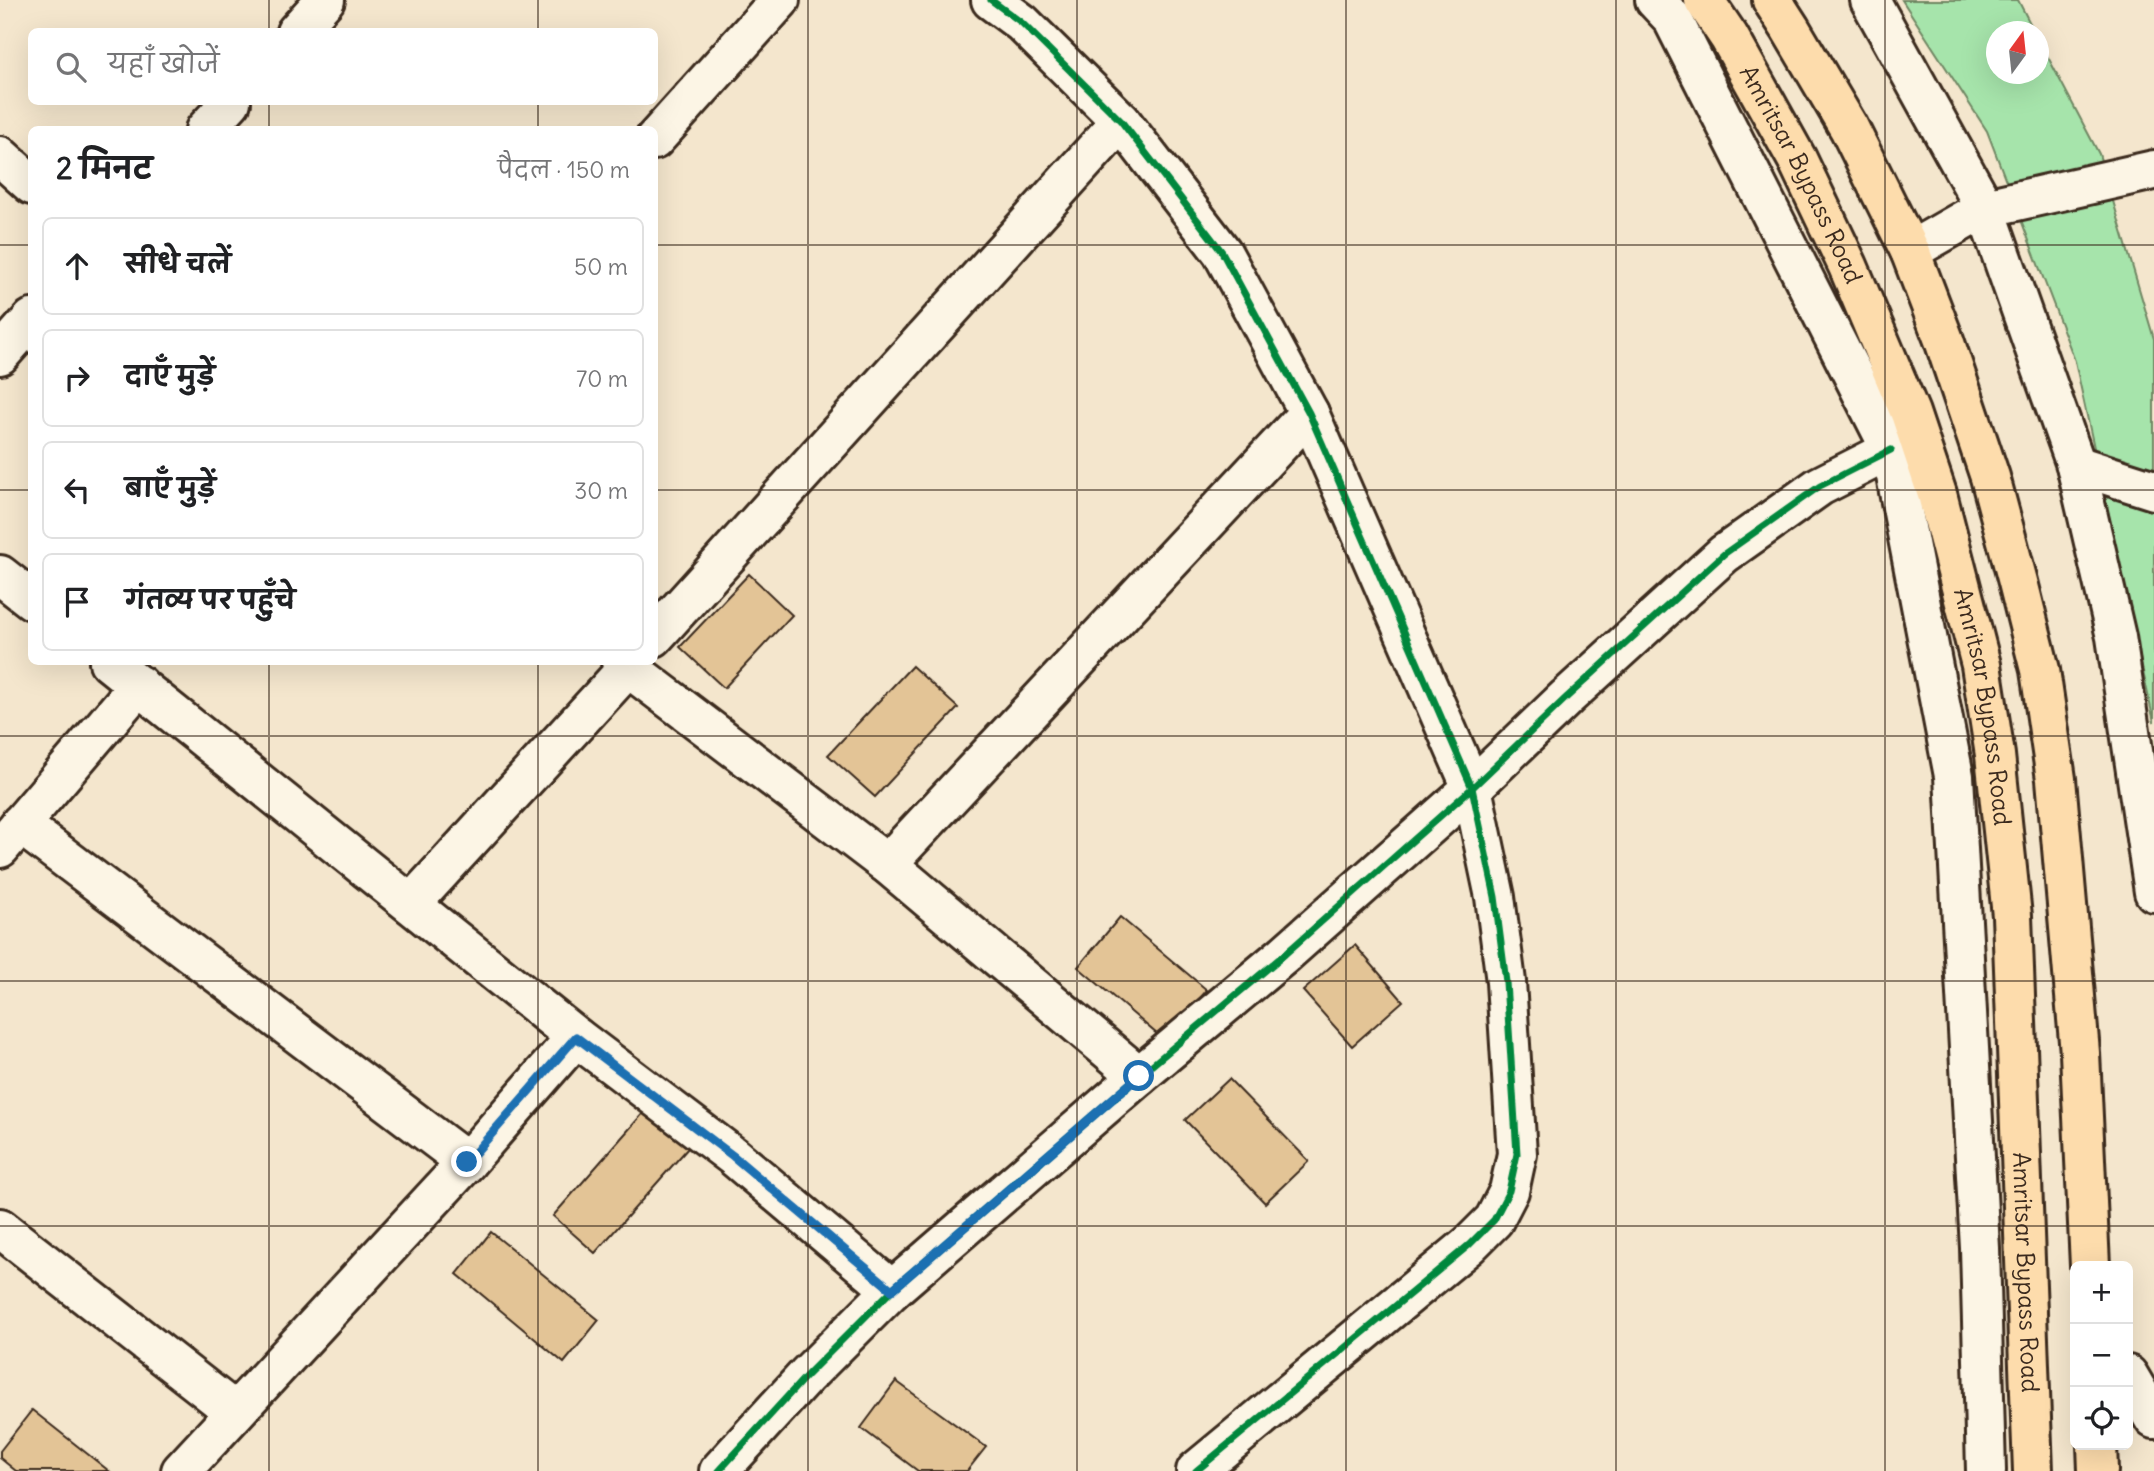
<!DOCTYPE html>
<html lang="hi">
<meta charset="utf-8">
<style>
body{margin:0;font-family:Delius,"Playpen Sans Deva",sans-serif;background:#f2f2f2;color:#202124}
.controls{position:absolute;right:21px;bottom:21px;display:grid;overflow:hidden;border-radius:10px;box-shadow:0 7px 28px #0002}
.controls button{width:63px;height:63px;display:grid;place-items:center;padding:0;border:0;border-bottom:2px solid #e0e0e0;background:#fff;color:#202124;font:35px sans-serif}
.compass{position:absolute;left:1986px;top:21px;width:63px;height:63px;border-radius:50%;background:#fff;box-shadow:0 7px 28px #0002;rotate:15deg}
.stop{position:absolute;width:21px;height:21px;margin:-16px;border:5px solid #1f6fb2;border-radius:50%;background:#fff}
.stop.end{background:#1f6fb2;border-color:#fff;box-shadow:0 2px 7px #0008}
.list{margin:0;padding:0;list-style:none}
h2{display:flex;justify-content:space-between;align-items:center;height:91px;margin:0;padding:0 28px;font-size:30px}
h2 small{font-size:23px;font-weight:400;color:#757577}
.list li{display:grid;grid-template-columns:46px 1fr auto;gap:21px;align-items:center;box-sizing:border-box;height:98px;margin:0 14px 14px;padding:0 14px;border:2px solid #e0e0e0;border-radius:10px}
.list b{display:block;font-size:26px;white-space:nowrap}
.list em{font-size:23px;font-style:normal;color:#757577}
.icon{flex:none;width:38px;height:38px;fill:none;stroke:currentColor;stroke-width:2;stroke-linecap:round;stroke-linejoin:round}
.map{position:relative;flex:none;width:2154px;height:1471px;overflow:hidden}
.search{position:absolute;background:#fff;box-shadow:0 7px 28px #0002;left:28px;top:28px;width:630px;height:77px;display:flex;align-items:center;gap:18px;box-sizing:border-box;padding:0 24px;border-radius:10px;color:#757577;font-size:26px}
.panel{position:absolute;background:#fff;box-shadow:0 7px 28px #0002;left:28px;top:126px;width:630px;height:539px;border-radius:10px}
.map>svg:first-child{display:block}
.green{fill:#a6e4ab;stroke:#708764;stroke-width:2}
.building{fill:#e3c496;stroke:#3b2a1e;stroke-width:2}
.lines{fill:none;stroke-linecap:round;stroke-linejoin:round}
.minor-casing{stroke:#3b2a1e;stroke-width:44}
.highway-casing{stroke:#3b2a1e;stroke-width:44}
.minor{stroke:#fcf5e5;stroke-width:38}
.highway{stroke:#fddcac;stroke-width:38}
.cycleway-casing{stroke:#fcf5e5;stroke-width:11}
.cycleway{stroke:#00873e;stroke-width:7}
.route{stroke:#1f6fb2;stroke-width:9}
.grid{fill:none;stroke:#3b2a1e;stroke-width:2;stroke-opacity:0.55}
.labels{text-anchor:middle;stroke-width:6;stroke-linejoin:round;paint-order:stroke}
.street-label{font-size:24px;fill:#3b2a1e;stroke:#fcf5e5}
</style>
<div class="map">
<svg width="2154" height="1471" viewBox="0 0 2154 1471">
<rect width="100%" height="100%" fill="#f4e6cd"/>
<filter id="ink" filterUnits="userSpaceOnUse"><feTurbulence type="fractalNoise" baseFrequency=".0143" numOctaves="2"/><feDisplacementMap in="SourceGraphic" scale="14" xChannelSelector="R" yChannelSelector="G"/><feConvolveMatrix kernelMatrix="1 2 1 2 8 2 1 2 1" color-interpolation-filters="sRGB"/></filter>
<g filter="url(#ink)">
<polygon class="green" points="1902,0 2018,0 2034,31 1996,32 1996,74 2038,74 2039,40 2099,154 2154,339 2154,722 2075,361 1987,131"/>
<g class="building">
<polygon points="749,574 792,615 724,688 680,647"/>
<polygon points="912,666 958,708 875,797 828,755"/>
<polygon points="1120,917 1207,990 1164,1040 1078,967"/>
<polygon points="1355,945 1403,1001 1352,1046 1303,991"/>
<polygon points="1229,1079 1309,1161 1265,1203 1185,1120"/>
<polygon points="645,1111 688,1148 595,1253 553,1216"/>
<polygon points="491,1232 599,1320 564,1363 457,1274"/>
<polygon points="896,1381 986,1447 967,1471 918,1471 861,1428"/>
<polygon points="32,1410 109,1471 16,1471 0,1458 0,1451"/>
</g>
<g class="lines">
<defs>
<g id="minor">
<polyline points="991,0 1022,23 1121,121 1222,252 1309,413 1472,788 1495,897 1506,982 1517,1154 1509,1191 1494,1220 1469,1245 1196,1471"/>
<polyline points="1655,0 1672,18 1891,450 1954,776 1980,1248 1986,1471"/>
<polyline points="1870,0 1985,208 2076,465 2116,637 2154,892"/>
<polyline points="296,32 325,0"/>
<polyline points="205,130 231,102"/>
<polyline points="654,140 780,0"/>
<polyline points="0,156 32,185"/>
<polyline points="1910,251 1985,208 2154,170"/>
<polyline points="0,355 32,319"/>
<polyline points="2076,465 2154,490"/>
<polyline points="0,575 32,600"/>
<polyline points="654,637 1121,121"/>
<polyline points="109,662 576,1037 733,1156 892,1290"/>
<polyline points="621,662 887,864 1139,1076"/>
<polyline points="20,824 467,1162"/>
<polyline points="0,848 139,685"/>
<polyline points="887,864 1309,413"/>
<polyline points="411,904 633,662"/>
<polyline points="0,1228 235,1412"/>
<polyline points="2128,1375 2154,1419"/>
<polyline points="181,1471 467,1162 576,1037"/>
<polyline points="719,1471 807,1375 892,1290 1139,1076 1285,954 1472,788 1567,697 1724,554 1820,486 1891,450"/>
</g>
<g id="highway">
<path id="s1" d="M 1704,0 L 1729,37 L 1797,159 L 1848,266 L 1910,413 L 1937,494 L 1981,665 L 1995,755 L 2012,916 L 2033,1471"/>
<polyline points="1772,0 1790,28 1849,128 1910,251 1944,340 1990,477 2018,582 2040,670 2056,779 2080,1053 2090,1266"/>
<polyline points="2097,1445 2098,1471"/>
</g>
</defs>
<use href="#minor" class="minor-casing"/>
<use href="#highway" class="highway-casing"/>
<use href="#minor" class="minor"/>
<use href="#highway" class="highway"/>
<defs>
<g id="cycleway">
<polyline points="991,0 1022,23 1121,121 1222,252 1309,413 1472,788 1495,897 1506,982 1517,1154 1509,1191 1494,1220 1469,1245 1196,1471"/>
<polyline points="719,1471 807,1375 892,1290 1139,1076 1285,954 1472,788 1567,697 1724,554 1820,486 1891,450"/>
</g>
</defs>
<use href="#cycleway" class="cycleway-casing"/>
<use href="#cycleway" class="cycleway"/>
</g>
</g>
<g class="lines" filter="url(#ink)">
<polyline class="route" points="467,1162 576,1037 733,1156 892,1290 1139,1076"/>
</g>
<path class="grid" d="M 269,0 L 269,32M 538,0 L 538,32M 808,0 L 808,1471M 1077,0 L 1077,1471M 1346,0 L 1346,1471M 1616,0 L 1616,1471M 1885,0 L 1885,1471M 269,102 L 269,130M 538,102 L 538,130M 0,245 L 32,245M 654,245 L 2154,245M 0,490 L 32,490M 654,490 L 2154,490M 269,662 L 269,1471M 538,662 L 538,1471M 0,736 L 2154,736M 0,981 L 2154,981M 0,1226 L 2154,1226"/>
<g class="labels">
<g class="street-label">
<text dy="8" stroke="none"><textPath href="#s1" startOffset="200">Amritsar Bypass Road</textPath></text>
<text dy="8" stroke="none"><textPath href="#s1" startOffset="766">Amritsar Bypass Road</textPath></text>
<text dy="8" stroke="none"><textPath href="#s1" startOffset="1334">Amritsar Bypass Road</textPath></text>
</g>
</g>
</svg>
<div class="controls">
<button>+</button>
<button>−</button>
<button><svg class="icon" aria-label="locate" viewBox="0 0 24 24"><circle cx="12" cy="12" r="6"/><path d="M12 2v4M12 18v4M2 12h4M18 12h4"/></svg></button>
</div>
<svg class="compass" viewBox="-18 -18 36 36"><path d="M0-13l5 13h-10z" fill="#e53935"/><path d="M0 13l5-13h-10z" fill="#757577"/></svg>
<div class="stop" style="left:1139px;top:1076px"></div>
<div class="stop end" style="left:467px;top:1162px"></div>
<div class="search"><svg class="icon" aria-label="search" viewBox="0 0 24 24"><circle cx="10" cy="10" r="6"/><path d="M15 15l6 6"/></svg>यहाँ खोजें</div>
<section class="panel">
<h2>2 मिनट<small>पैदल · 150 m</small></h2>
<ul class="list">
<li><svg class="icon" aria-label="ahead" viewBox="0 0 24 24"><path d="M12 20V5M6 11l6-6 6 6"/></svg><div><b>सीधे चलें</b></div><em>50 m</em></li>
<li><svg class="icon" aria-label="right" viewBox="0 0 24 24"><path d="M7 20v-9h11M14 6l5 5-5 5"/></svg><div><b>दाएँ मुड़ें</b></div><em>70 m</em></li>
<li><svg class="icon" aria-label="left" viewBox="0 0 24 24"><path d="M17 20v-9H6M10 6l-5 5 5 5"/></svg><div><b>बाएँ मुड़ें</b></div><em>30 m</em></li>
<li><svg class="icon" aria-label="arrive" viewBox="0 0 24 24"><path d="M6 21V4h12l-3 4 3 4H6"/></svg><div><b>गंतव्य पर पहुँचे</b></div></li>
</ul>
</section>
</div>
